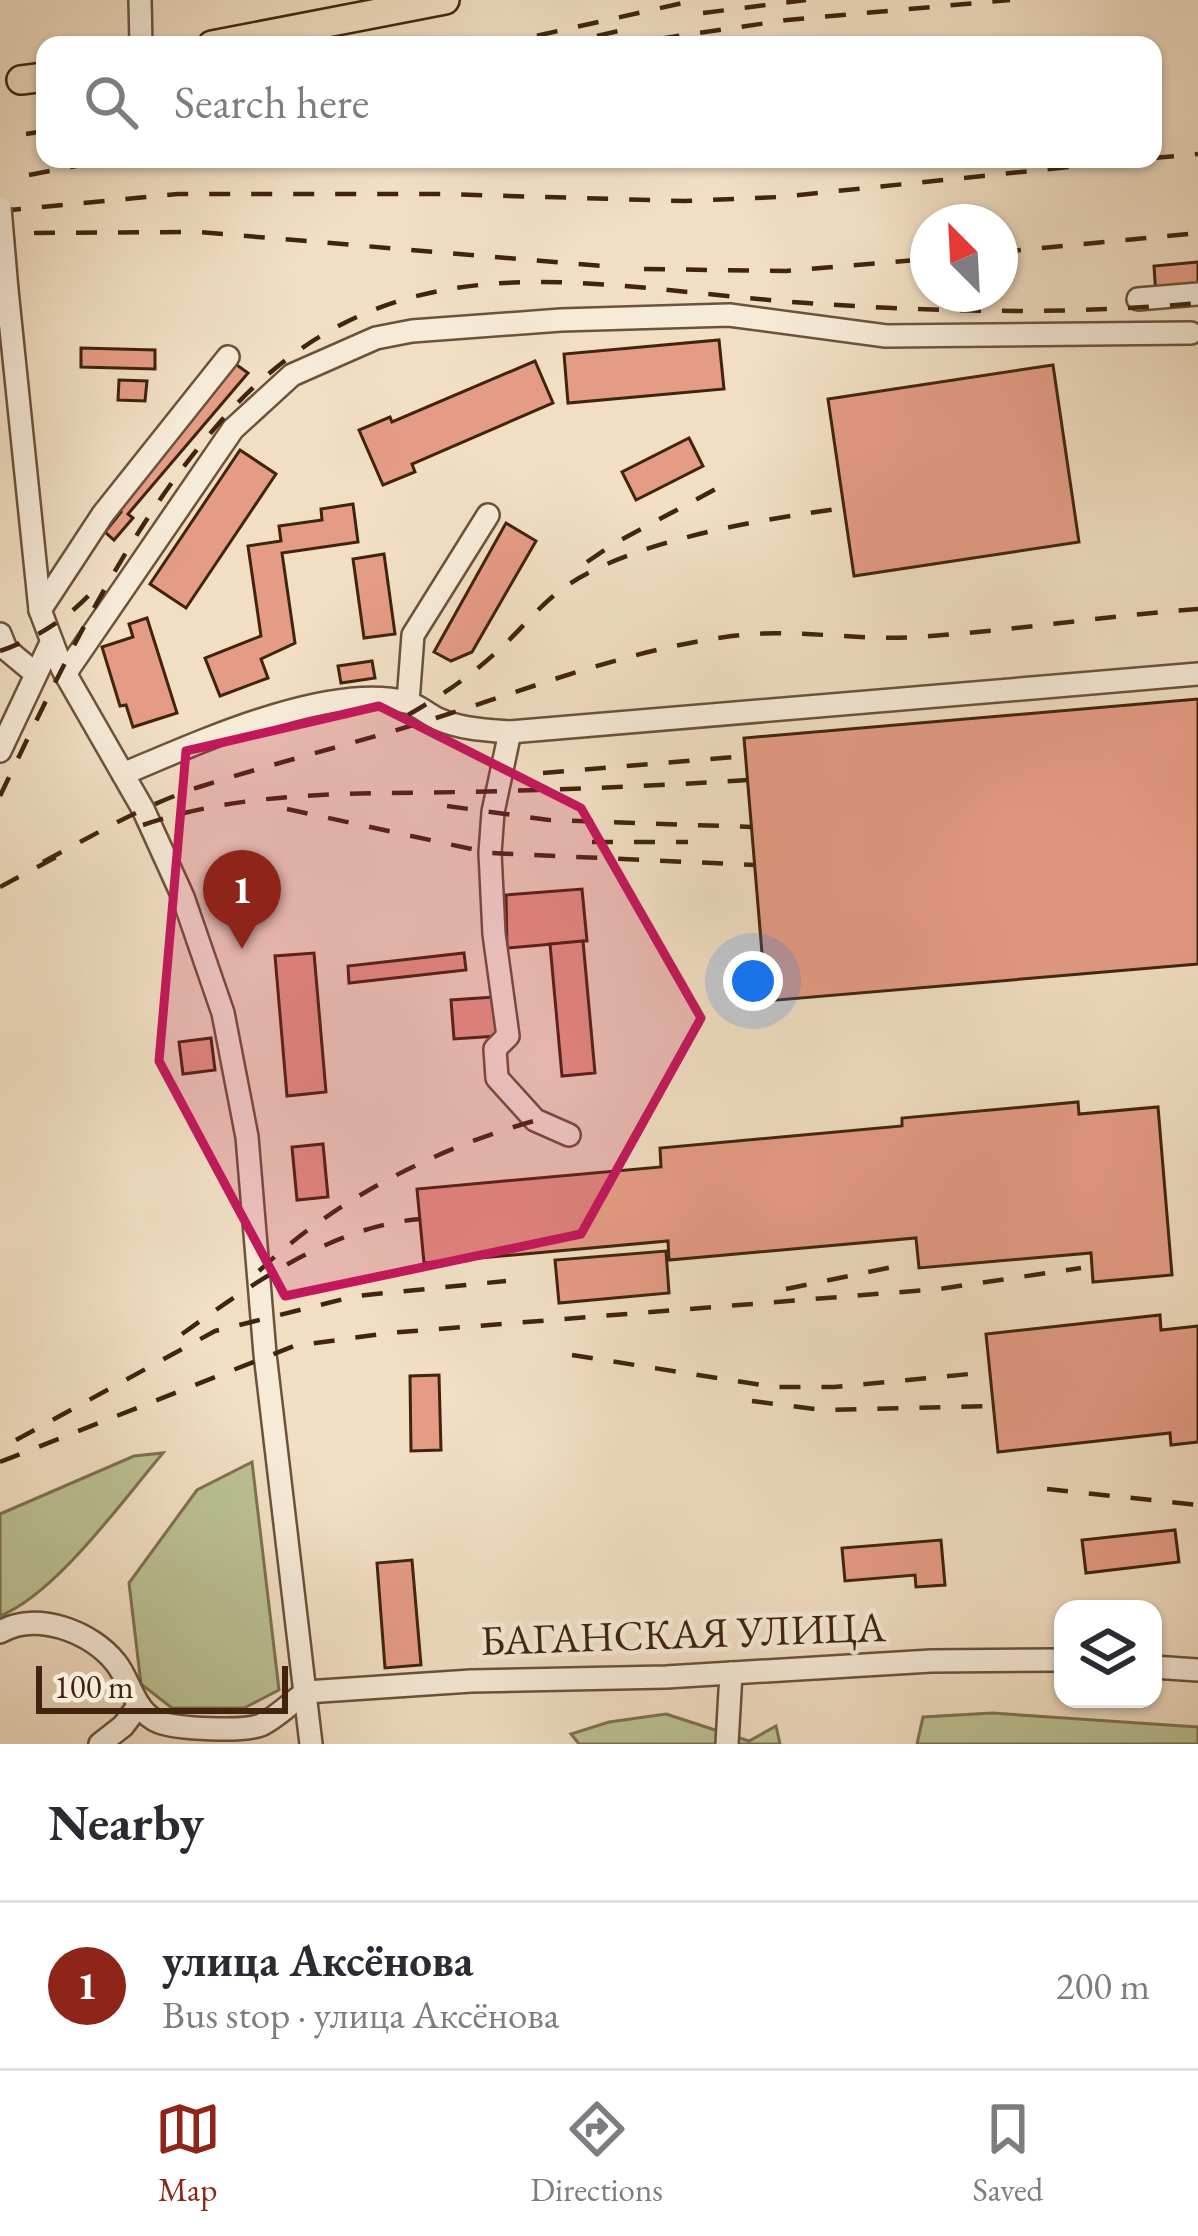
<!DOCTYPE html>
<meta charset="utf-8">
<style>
body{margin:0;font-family:"EB Garamond",serif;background:#f2f2f3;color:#2b2b33}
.controls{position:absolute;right:36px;bottom:36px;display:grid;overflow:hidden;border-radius:24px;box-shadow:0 3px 9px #0004}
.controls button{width:108px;height:108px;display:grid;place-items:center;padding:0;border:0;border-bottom:3px solid #e1e1e2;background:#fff;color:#2b2b33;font:60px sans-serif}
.compass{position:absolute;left:910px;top:204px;width:108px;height:108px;border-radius:50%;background:#fff;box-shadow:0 3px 9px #0004;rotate:336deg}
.scale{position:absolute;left:36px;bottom:30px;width:252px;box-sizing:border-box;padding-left:12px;border:6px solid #40240d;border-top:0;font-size:33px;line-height:42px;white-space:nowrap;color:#40240d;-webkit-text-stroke:9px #f6ead8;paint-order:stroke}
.you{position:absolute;left:753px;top:981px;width:42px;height:42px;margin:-30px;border:9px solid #fff;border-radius:50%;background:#1a73e8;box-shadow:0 0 0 18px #1a73e833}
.badge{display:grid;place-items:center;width:78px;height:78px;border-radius:50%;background:#8f2418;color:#fff;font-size:39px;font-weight:700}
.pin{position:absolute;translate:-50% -99px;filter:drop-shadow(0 3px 6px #0008)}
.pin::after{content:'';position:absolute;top:63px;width:42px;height:36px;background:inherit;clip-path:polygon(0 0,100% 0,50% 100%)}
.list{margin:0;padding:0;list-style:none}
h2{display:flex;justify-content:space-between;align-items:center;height:156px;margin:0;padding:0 48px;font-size:51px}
h2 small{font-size:39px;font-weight:400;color:#7c7c81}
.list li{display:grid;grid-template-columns:78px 1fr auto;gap:36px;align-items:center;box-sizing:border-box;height:168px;padding:0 48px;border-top:3px solid #e1e1e2}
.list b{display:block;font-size:45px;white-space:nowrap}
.list p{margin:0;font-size:39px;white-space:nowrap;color:#7c7c81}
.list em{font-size:39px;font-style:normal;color:#7c7c81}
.icon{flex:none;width:66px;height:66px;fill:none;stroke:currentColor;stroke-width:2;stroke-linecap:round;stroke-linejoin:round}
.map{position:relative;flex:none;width:1198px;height:1744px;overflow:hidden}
.search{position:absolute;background:#fff;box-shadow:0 3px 9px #0004;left:36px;right:36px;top:36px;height:132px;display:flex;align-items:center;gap:30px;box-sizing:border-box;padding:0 42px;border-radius:24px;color:#7c7c81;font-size:45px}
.sheet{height:324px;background:#fff}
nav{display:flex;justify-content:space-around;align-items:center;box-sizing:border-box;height:168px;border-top:3px solid #e1e1e2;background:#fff;font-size:33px;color:#7c7c81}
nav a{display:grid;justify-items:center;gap:6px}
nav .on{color:#8f2418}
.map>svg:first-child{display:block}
.green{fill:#bbc193;stroke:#7e7250;stroke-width:3}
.building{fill:#e59c85;stroke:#40240d;stroke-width:3}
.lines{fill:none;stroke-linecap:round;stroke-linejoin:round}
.minor-casing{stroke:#6c523a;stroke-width:26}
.major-casing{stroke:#40240d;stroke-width:32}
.minor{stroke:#f6ead8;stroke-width:21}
.major{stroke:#f1dec3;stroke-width:27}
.rail{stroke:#40240d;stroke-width:4.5;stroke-dasharray:21 21;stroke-linecap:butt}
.minor-bridge-casing{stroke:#6c523a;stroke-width:26;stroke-linecap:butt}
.minor-bridge{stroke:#f6ead8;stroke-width:21}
.marked{fill:#c2185b;fill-opacity:0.2;stroke:#c2185b;stroke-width:9;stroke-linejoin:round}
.labels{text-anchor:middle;stroke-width:9;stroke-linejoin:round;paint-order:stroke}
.street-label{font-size:42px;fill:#40240d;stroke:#f6ead8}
</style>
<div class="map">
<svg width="1198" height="1744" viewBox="0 0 1198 1744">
<rect width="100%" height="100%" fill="#f1dec3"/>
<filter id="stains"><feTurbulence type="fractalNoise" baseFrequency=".00167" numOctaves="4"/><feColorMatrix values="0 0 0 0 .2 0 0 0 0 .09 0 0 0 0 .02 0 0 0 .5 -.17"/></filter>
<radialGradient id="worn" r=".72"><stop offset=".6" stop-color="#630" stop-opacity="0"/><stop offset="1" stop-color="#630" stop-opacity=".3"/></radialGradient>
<g class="green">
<path d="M 163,1453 C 122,1501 57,1593 0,1616 L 0,1514 L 134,1456 Z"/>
<polygon points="252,1462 279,1690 244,1708 172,1708 141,1684 129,1583 197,1490"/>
<polygon points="992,1713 1198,1727 1198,1744 917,1744 923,1717"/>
<polygon points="666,1714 749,1741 776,1726 780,1744 579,1744 571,1734 609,1722"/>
</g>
<g class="building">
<polygon points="1198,262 1198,292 1156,296 1154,266"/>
<polygon points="719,340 724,389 568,403 564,354"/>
<polygon points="81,348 155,350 155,369 81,367"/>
<polygon points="535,361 553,403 412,464 415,472 383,485 359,430 390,417 392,422"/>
<polygon points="234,363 248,373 128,514 133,518 114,540 105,532 121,512 114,507"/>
<polygon points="1053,365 1079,542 854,576 828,399"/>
<polygon points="119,380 147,381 145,401 118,400"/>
<polygon points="689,438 703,466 636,500 622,472"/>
<polygon points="240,450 276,474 186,608 150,584"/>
<polygon points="353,504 358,542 282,553 295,643 261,659 268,678 220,696 205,658 261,636 248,546 281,541 279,526 322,520 321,509"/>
<polygon points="506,523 536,541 472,652 451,661 434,652"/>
<polygon points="384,554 395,634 364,638 353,559"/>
<polygon points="147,618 177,713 133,727 126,705 120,706 102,647 133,637 129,624"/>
<polygon points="372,661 375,678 341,683 338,666"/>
<polygon points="1198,699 1198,964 766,1001 744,738"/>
<polygon points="582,889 587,941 507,948 506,895"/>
<polygon points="583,941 595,1073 562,1076 550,944"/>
<polygon points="314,953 326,1092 287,1096 275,956"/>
<polygon points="464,953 466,970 349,983 348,966"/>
<polygon points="494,997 497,1036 454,1039 451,1000"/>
<polygon points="211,1038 215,1070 183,1074 179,1042"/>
<polygon points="1078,1102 1079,1114 1158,1107 1172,1275 1093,1282 1091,1253 919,1268 916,1238 669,1260 668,1241 424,1263 417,1189 661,1167 660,1148 902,1126 902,1118"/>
<polygon points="323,1144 328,1197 297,1200 292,1147"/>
<polygon points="666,1251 669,1293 559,1303 555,1260"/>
<polygon points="1160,1315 1161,1330 1198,1326 1198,1442 1171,1445 1170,1433 998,1452 986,1334"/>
<polygon points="439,1375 441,1450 411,1451 410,1376"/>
<polygon points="1175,1530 1179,1562 1086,1573 1082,1540"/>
<polygon points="941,1540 945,1585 916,1587 915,1575 845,1581 842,1548"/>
<polygon points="412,1560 421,1665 385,1668 377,1563"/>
</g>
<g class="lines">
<defs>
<g id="minor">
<polyline points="140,0 141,45"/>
<polyline points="7,290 40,610 62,668 143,809 183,897 223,1013 247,1137 265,1354 311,1744"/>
<polyline points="1138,299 1198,294"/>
<polyline points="40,610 103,514 228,357"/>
<polyline points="0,634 6,649 36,674"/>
<polyline points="65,674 233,429 292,375 376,338 412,331 561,320 729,315 886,336 1191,333"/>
<polyline points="408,702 413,635 488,515"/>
<polyline points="510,732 493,812 490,853 494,934 508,1036 495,1049 497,1078 535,1120 569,1135"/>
<polyline points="0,751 50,645"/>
<path d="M 123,774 C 195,744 328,682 406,702 C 417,704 427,714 438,719 C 461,729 485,730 510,732 L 1198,674"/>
<path d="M 0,1632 C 36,1611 91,1631 116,1663 C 131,1682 134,1712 159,1722 C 177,1729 243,1732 261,1725 C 276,1718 292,1702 306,1692"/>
<polyline points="1153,1667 1198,1670"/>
<polyline points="306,1692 471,1681 666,1677 931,1661 1063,1660"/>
<polyline points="100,1744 123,1726 139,1705"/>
<polyline points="727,1744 731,1673"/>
</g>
<g id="major">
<polyline points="212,45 445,0"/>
<polyline points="21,80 45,77"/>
</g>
</defs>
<use href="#minor" class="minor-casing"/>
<use href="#major" class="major-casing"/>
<use href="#minor" class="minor"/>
<use href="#major" class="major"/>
<g class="rail">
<polyline points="703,13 806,0"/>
<polyline points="496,45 696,0"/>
<polyline points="556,45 632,28"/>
<polyline points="617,45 787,20 1010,0"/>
<polyline points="26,134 45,131"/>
<polyline points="1153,158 1198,154"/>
<polyline points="29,175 113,159"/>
<polyline points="0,211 178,194 441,194 684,201 779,197 1147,159"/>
<polyline points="34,233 199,232 602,266"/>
<polyline points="1000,252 1198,233"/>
<polyline points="644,269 786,271 928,259"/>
<polyline points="587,562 615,543 727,483"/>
<path d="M 0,651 C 38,638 72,616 98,585"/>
<path d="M 408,715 C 443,695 475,673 504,645 C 526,624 545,599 571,583 C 640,539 763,519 844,508"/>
<polyline points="543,773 746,756"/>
<path d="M 0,796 C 61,669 127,527 221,421 C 392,227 585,288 807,303 C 936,312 1070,315 1198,303"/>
<polyline points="447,806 549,820 752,827"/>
<polyline points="287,809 490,853 755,865"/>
<path d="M 143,825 C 245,790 356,794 462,792 C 558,790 653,786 748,780"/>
<polyline points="592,842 688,842"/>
<path d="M 43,862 C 94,835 144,805 199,787 C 277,762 357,743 436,718 C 531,688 625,651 725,637 C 789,627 853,641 916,637 C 1010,631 1104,616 1198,609"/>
<polyline points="0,887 58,856"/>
<path d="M 259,1271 C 336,1198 442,1145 545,1118"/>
<polyline points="786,1289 907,1264"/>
<path d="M 182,1334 C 252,1284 331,1227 420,1219"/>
<polyline points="572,1355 774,1387 834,1387 990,1372"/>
<polyline points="752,1401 822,1410 994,1406"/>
<polyline points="16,1440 215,1331 356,1296 506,1281"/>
<polyline points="0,1462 294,1346 389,1333 939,1289 1081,1268"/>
<polyline points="1047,1489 1198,1505"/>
</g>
<defs>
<polyline id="minor-bridge" points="0,208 7,290"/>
</defs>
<use href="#minor-bridge" class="minor-bridge-casing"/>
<use href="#minor-bridge" class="minor-bridge"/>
</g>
<path class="marked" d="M 379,706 L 581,808 L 701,1018 L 581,1234 L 285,1296 L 159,1061 L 186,751 Z"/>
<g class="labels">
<g class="street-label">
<text transform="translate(683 1633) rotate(-2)" y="15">БАГАНСКАЯ УЛИЦА</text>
</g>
</g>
<rect width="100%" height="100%" filter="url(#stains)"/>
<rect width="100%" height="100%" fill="url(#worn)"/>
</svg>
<div class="controls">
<button><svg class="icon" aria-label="layers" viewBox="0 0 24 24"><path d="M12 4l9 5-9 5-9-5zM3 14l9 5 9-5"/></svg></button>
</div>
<svg class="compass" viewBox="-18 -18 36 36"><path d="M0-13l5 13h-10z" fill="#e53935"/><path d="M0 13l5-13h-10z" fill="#7c7c81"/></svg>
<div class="scale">100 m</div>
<div class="you"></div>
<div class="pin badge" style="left:242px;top:949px">1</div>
<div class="search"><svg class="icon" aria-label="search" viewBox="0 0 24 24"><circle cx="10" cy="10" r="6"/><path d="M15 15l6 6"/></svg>Search here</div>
</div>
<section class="sheet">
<h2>Nearby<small></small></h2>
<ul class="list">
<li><span class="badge">1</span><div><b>улица Аксёнова</b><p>Bus stop · улица Аксёнова</p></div><em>200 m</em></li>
</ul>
</section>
<nav>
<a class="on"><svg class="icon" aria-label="map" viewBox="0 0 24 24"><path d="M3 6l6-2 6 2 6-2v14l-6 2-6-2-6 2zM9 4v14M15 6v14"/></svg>Map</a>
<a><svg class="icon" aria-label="directions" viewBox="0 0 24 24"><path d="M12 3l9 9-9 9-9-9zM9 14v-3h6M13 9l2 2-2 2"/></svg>Directions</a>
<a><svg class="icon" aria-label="saved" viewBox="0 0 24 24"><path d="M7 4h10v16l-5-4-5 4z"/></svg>Saved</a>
</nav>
